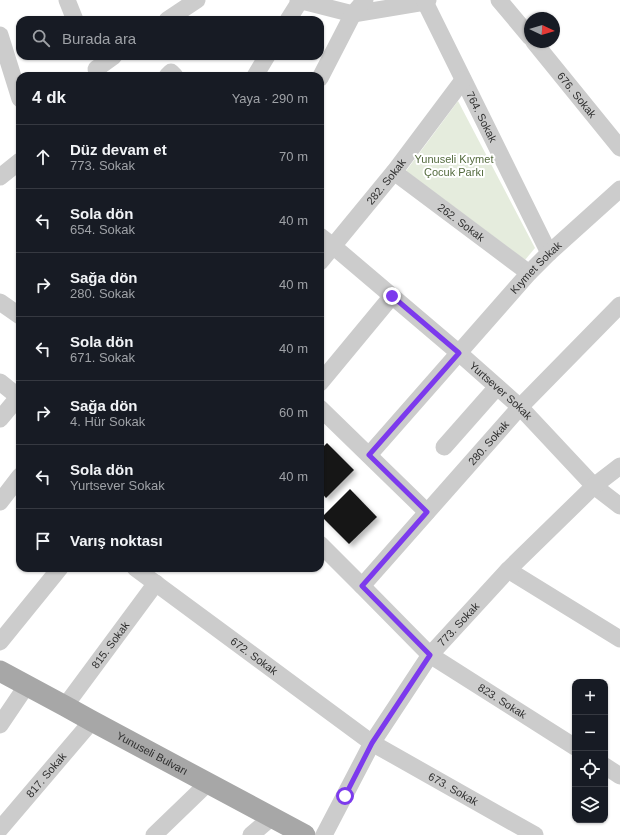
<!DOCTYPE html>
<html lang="tr">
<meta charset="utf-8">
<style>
body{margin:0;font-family:Arial,sans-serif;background:#242831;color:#f1f3f6}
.controls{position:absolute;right:12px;bottom:12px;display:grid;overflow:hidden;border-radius:8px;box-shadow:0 1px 3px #0004}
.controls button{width:36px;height:36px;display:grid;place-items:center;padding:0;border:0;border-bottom:1px solid #363941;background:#171b24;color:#f1f3f6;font:20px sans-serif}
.compass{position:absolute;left:524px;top:12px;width:36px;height:36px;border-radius:50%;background:#171b24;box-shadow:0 1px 3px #0004;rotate:94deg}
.stop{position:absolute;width:12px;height:12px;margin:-9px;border:3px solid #7c3aed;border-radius:50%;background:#fff}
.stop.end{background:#7c3aed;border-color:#fff;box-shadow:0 1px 4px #0008}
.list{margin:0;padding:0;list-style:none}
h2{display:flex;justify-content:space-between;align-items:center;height:52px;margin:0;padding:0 16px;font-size:17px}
h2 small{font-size:13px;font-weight:400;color:#9ea1a6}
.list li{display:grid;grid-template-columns:26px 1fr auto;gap:12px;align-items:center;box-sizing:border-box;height:64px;padding:0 16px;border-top:1px solid #363941}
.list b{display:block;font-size:15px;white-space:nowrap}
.list p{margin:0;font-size:13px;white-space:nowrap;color:#9ea1a6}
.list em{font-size:13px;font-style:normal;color:#9ea1a6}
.icon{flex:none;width:22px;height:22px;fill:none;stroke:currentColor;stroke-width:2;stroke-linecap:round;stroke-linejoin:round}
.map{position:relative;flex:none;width:620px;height:835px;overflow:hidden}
.search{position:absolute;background:#171b24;box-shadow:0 1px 3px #0004;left:16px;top:16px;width:308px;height:44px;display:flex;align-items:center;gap:10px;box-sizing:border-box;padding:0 14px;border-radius:12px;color:#9ea1a6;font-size:15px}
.panel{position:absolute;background:#171b24;box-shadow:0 1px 3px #0004;left:16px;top:72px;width:308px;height:500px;border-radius:12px}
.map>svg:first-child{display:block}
.green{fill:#e5ecdd}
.building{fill:#161616;filter:url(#shadow)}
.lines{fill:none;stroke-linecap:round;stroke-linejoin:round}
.minor{stroke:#ccc;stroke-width:17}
.major{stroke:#a7a7a7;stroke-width:21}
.route{stroke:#7c3aed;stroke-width:5}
.labels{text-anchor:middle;stroke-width:4;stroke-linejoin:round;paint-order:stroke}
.street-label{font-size:11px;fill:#2f2f2f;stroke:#fff}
.park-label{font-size:11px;fill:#536a3d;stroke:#fff}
</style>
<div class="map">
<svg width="620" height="835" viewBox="0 0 620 835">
<defs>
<filter id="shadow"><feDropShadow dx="3.5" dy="3.5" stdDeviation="2" flood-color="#0004"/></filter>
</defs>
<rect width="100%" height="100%" fill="#fff"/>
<polygon class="green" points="458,101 535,248 525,260 406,171"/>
<g class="building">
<polygon points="327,443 354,470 326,498 320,491 320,450"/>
<polygon points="350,489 377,517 349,544 322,517"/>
</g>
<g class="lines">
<g class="minor">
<polyline points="67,0 75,20"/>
<polyline points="298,0 353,14 425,2 428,0"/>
<polyline points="499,0 530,37"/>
<path id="s1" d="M 425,2 L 549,253"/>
<polyline points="167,20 197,0"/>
<polyline points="288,20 300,1"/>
<polyline points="0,35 20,99"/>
<path id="s2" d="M 534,42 L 620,148"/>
<polyline points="96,69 114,56"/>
<polyline points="167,76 171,72 175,76"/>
<polyline points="255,76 267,56"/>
<polyline points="320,78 353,14 365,0"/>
<path id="s3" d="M 394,172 L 529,273"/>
<polyline points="0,177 20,161"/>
<path id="s4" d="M 320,236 L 333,246 L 459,353 L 520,407 L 594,486 L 620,506"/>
<path id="s5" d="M 320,262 L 394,172 L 463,80"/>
<polyline points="0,302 20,316"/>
<polyline points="0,382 20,398"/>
<polyline points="320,383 392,296"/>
<polyline points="320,408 427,512"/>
<polyline points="0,419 20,395"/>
<polyline points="444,447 497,387"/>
<path id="s6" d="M 369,455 L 529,273 L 549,253 L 620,189"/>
<polyline points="0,502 20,476"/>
<path id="s7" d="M 320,544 L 362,586 L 430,655 L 575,747"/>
<path id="s8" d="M 135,568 L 372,743 L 535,835"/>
<polyline points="508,570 620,639"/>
<path id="s9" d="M 362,586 L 520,407 L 620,305"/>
<polyline points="0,642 60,568"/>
<path id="s10" d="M 65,706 L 156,583"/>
<polyline points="0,725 27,685"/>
<polyline points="605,766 620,776"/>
<path id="s11" d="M 0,829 L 92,721"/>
<polyline points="154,835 208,783"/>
<polyline points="251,835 272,817"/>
<path id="s12" d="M 324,835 L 372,743 L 430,655 L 508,570 L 594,486 L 620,466"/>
</g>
<path class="major" id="s13" d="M 0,671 L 65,706 L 92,721 L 305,835"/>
</g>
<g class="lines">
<polyline class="route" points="345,796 372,743 430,655 362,586 427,512 369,455 459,353 392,296"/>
</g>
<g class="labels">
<g class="street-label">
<text dy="4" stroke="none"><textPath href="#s2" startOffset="68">676. Sokak</textPath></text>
<text dy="4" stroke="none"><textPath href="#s1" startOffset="128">764. Sokak</textPath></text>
<text dy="4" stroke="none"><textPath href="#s5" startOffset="104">282. Sokak</textPath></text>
<text dy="4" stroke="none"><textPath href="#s3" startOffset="84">262. Sokak</textPath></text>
<text dy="4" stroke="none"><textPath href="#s6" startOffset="251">Kıymet Sokak</textPath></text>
<text dy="4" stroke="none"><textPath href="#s4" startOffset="238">Yurtsever Sokak</textPath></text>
<text dy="4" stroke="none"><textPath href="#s9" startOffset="191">280. Sokak</textPath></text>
<text dy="4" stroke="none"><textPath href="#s12" startOffset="251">773. Sokak</textPath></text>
<text dy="4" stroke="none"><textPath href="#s10" startOffset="76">815. Sokak</textPath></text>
<text dy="4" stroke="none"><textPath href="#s8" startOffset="148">672. Sokak</textPath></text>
<text dy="4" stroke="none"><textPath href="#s7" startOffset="242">823. Sokak</textPath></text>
<text dy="4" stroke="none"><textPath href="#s13" startOffset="173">Yunuseli Bulvarı</textPath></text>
<text dy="4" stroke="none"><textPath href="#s11" startOffset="71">817. Sokak</textPath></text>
<text dy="4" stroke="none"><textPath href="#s8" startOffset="388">673. Sokak</textPath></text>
</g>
<g class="park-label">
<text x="454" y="163">Yunuseli Kıymet<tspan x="454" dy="13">Çocuk Parkı</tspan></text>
</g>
</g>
</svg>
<div class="controls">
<button>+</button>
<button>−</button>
<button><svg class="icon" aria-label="locate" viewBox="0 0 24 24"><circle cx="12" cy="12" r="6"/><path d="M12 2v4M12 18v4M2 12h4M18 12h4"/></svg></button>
<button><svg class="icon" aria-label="layers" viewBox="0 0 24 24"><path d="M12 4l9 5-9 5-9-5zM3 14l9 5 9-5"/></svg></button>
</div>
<svg class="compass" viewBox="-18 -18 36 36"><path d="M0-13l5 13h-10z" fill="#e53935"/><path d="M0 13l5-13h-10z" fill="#9ea1a6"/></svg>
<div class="stop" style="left:345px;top:796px"></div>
<div class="stop end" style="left:392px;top:296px"></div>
<div class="search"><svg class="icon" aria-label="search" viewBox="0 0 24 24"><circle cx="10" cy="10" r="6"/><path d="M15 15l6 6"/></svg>Burada ara</div>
<section class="panel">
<h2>4 dk<small>Yaya · 290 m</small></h2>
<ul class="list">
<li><svg class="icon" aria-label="ahead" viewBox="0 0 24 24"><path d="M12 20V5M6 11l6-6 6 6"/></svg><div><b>Düz devam et</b><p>773. Sokak</p></div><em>70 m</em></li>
<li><svg class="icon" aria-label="left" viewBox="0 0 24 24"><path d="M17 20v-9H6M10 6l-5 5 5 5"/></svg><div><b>Sola dön</b><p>654. Sokak</p></div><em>40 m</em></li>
<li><svg class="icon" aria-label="right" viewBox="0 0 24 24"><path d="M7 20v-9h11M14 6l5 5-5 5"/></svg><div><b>Sağa dön</b><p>280. Sokak</p></div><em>40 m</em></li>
<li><svg class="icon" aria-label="left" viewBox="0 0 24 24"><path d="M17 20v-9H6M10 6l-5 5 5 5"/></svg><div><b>Sola dön</b><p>671. Sokak</p></div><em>40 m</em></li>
<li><svg class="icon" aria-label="right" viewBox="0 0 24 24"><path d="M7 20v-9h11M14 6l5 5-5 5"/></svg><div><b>Sağa dön</b><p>4. Hür Sokak</p></div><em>60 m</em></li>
<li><svg class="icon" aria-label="left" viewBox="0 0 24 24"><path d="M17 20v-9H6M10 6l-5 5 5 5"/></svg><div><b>Sola dön</b><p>Yurtsever Sokak</p></div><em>40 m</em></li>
<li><svg class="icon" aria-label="arrive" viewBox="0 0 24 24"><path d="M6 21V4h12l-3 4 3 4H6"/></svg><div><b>Varış noktası</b></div></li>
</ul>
</section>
</div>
